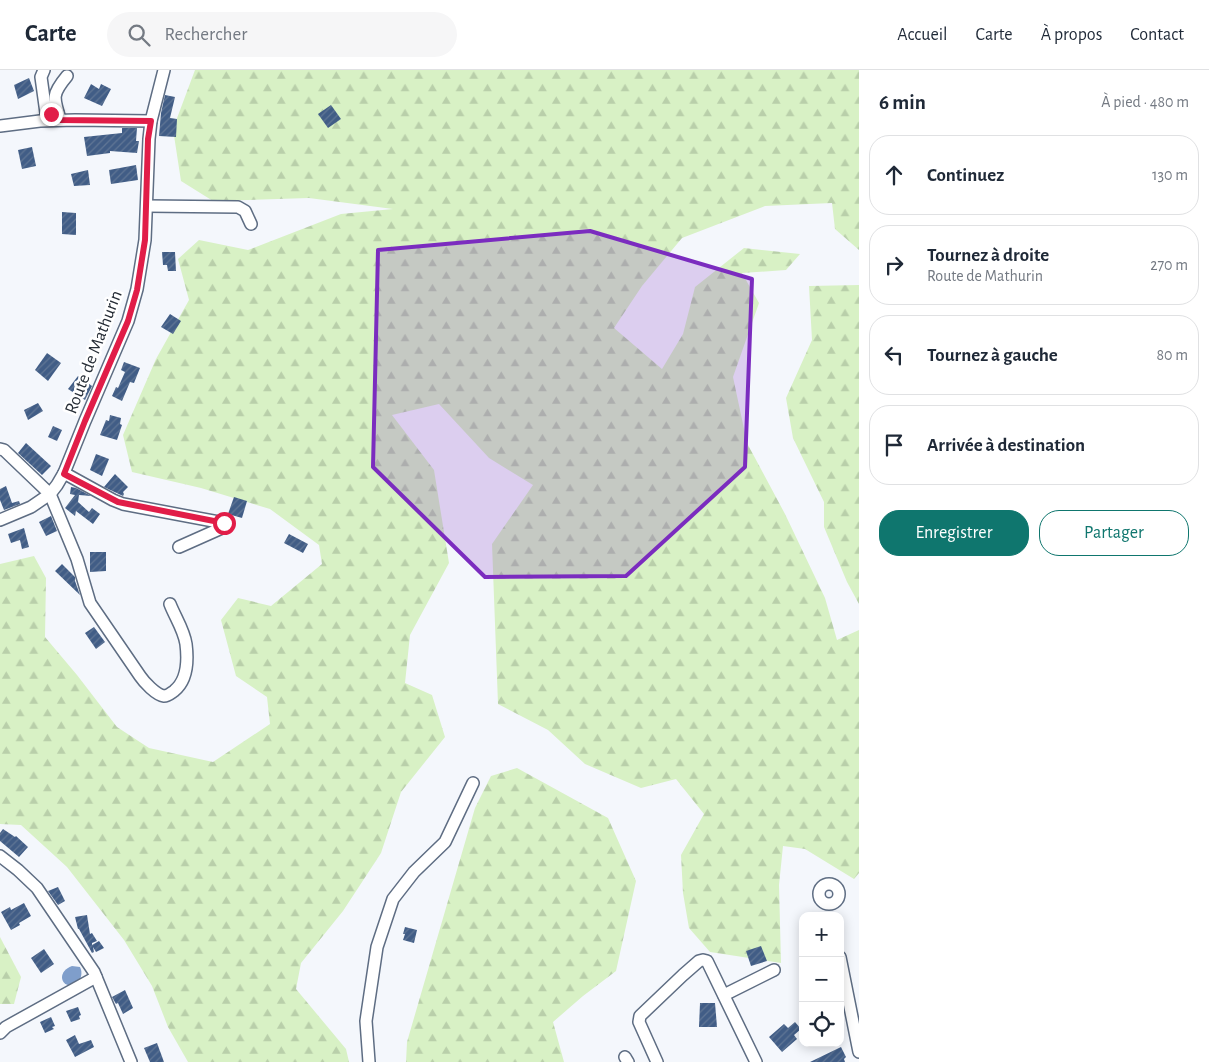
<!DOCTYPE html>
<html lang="fr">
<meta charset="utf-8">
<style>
body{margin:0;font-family:"Alegreya Sans",sans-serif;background:#f6f6f7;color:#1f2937}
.controls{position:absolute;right:15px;bottom:15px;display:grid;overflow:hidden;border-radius:10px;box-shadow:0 2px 12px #0003}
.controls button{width:45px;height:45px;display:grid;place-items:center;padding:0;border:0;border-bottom:1px solid #e0e1e3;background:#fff;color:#1f2937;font:25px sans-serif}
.stop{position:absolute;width:15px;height:15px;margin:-11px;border:4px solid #e11d48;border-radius:50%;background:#fff}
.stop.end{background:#e11d48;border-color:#fff;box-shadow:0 1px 5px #0008}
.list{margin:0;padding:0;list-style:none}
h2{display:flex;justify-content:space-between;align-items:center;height:65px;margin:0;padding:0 20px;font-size:21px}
h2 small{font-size:16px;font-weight:400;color:#747a83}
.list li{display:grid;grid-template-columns:32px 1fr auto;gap:15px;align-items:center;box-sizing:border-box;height:80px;margin:0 10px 10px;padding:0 10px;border:1px solid #e0e1e3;border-radius:20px}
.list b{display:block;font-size:19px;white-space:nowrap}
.list p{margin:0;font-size:16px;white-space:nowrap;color:#747a83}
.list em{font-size:16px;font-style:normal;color:#747a83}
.actions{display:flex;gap:10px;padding:15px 20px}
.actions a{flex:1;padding:11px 0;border:1px solid #0f766e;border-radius:20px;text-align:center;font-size:18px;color:#0f766e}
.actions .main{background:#0f766e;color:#fff}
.icon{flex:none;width:28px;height:28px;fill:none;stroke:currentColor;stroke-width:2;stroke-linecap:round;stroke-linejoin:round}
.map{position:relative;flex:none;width:859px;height:992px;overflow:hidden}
header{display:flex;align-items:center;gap:30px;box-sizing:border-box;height:70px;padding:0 25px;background:#fff;border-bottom:1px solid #e0e1e3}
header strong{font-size:24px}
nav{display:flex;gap:28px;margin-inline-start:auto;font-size:18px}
.search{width:350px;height:45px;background:#f6f6f7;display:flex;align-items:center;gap:12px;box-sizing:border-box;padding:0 18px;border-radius:28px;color:#747a83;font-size:19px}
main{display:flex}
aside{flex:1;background:#fff}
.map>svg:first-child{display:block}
.forest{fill:url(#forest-firs)}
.water{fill:#7f9ecb}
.building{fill:url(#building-hatch)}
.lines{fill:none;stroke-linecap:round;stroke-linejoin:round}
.minor-casing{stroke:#5e6d83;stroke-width:14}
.minor{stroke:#fff;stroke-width:11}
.route{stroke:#e11d48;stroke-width:6}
.marked{fill:#7b2cbf;fill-opacity:0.2;stroke:#7b2cbf;stroke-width:4;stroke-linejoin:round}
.labels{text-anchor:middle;stroke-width:5;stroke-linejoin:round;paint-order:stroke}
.street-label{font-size:18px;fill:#262d36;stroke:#fff}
</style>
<header>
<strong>Carte</strong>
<div class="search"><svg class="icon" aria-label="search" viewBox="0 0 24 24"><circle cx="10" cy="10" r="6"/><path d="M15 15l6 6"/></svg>Rechercher</div>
<nav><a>Accueil</a><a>Carte</a><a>À propos</a><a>Contact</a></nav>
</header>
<main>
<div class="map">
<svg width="859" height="992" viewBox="0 0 859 992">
<defs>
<pattern id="forest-firs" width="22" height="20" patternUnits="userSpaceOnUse" patternTransform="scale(1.25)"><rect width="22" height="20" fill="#d8f1c5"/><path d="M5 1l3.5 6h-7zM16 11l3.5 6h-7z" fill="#b9cfaa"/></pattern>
<pattern id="building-hatch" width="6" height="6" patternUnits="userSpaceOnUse" patternTransform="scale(1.25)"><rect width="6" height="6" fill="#415d86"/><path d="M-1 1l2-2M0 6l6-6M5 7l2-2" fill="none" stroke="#607695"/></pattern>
</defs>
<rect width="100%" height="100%" fill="#f4f7fc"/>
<g class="forest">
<polygon points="195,0 859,0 859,180 835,159 832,133 765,136 682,168 642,216 614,258 662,299 683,264 695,217 744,178 800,184 786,200 742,203 759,233 733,307 747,373 785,444 825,528 837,570 859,560 859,803 854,809 805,779 783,776 779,815 781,893 710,882 689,858 683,823 681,785 704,744 676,709 641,718 585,694 548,660 498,634 492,474 533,415 489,388 439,334 392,345 434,400 449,493 410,565 405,613 432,625 445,667 401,722 381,783 343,841 301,893 296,919 346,979 349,992 188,992 168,957 152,916 124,870 67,797 21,755 0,754 0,494 34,486 46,508 45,567 77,605 117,657 149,678 213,692 270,654 267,627 236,606 221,550 238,528 271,536 322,494 319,475 270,439 201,418 132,402 123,365 156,289 189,230 178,189 199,170 248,180 341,144 393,139 309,128 213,131 181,111 173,59"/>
<polygon points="859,215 859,534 847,512 824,457 824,432 793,368 786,328 812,270 809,216"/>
<polygon points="517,698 608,748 636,811 616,901 583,926 553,952 564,992 406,992 407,972 475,738 491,706"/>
<polygon points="0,867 21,907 14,934 0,934"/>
</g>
<path class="water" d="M 72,896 L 80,897 C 83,903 81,909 77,915 C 59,919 57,901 72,896 Z"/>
<g class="building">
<polygon points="29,8 34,21 18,29 14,15"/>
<polygon points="91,14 99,19 101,14 111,19 102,36 84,28"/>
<polygon points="165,25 175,27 170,48 177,49 176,67 159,66 161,43"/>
<polygon points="331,35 341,49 328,58 318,44"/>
<polygon points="122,58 137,58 136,71 139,71 137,83 110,81 110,83 87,86 84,67 122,63"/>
<polygon points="32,77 36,96 22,99 18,80"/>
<polygon points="136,95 138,110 111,114 109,100"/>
<polygon points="88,100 90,115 74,116 71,104"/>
<polygon points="62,142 76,143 76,165 62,164"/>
<polygon points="162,182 175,182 176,201 168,201 167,195 163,195"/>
<polygon points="170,244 181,251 173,264 161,257"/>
<polygon points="47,283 61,293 48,311 35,300"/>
<polygon points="124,292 140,298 134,313 130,312 122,331 112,326 116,317 118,318 125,302 121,300"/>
<polygon points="78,306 92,316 85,330 68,319"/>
<polygon points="38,333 43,341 28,350 24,340"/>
<polygon points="110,345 121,348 120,354 122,355 117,370 100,365 106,350 109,351"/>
<polygon points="53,356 62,360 57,371 48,367"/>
<polygon points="26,373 51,396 42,405 18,383"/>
<polygon points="96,384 109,389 102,406 90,400"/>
<polygon points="115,404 128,417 123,422 124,424 123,426 104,417"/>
<polygon points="6,416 12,433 19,431 20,434 4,440 0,430 0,419"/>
<polygon points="71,417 76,418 91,426 79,425 78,432 89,442 92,438 100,444 93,454 76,441 75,446 65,438 75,425 70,424"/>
<polygon points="234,427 247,431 242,448 228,444"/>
<polygon points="51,446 57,461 46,466 39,452"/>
<polygon points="24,458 29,477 22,479 20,470 11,473 8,464"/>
<polygon points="289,464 308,474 303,483 284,473"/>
<polygon points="90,482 106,482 106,501 90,502"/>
<polygon points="62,494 75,507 75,511 80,525 55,501"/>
<polygon points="94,557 105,572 96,579 85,563"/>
<polygon points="3,759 15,767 16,766 28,777 19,787 0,771 0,763"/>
<polygon points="58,817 65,831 58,835 48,821"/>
<polygon points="24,833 31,846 19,853 20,855 11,860 1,842 10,837 11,840"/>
<polygon points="87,845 90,864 92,863 97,871 92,873 92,875 99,871 104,878 96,882 93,877 94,882 92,883 79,859 78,859 75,847"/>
<polygon points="405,857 417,860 414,873 403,870 405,864 403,864"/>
<polygon points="761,876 767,891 751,896 746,881"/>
<polygon points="44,879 54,894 41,903 31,888"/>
<polygon points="125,920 133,938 123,944 118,933 116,934 112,927"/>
<polygon points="700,933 715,933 717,957 699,957"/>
<polygon points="78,937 81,945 79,946 80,949 71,952 66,941"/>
<polygon points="51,947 55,956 52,957 54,959 45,963 40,952"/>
<polygon points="795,952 801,959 794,965 797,969 782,982 769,967 784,954 788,958"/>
<polygon points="75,965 79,974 91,970 94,977 75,987 66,970"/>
<polygon points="157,973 164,992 150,992 144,978"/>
<polygon points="841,977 846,987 844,989 845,992 810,992"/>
</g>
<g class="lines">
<defs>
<g id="minor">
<polyline points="44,0 41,7 46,43 51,44 58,43"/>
<path d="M 60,49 C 53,27 52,24 67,6"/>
<polyline points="0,56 40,51 75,50 151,51"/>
<polyline points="147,136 238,137 245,141 251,154"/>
<path d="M 0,379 L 4,380 L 50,424 L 77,489 L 90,533 L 140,606 C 144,612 156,625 164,626 C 168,626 171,623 174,621 C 188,610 188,590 186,574 C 184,560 175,547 170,534"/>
<polyline points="64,403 113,430 123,434 224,453 226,454 224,457 179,477"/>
<polyline points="0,450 31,437 50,424 57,415 64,403 85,351 128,251 137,219 145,170 149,69 151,51 164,0"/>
<polyline points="0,786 18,800 37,818 94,902 131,992"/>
<circle cx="829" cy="824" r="10"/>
<polyline points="840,887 859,982"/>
<polyline points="724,925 774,900"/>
<polyline points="0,963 6,957 96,907"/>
<polyline points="625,987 628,992"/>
<polyline points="369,992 366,951 377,877 393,829 414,802 445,772 473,713"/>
<polyline points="657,992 639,952 640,946 683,905 699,891 703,890 707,891 756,992"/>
</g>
</defs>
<use href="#minor" class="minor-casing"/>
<use href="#minor" class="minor"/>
</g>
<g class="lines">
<polyline class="route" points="51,44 58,43 60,50 151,51 148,69 145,170 137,220 128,251 85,351 64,404 118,432 224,453"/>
</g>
<path class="marked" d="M 590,161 L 752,209 L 745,397 L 626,506 L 485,507 L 373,397 L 378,180 Z"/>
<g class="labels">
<g class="street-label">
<text transform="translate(93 282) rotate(-69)" y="6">Route de Mathurin</text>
</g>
</g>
</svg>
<div class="controls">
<button>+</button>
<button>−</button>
<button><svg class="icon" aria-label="locate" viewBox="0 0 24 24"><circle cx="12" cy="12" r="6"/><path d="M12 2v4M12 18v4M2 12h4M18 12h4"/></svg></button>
</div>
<div class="stop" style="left:224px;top:453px"></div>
<div class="stop end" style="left:51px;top:44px"></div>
</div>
<aside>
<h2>6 min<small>À pied · 480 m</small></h2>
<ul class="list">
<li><svg class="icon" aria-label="ahead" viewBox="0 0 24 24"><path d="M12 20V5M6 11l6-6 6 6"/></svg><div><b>Continuez</b></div><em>130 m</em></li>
<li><svg class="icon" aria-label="right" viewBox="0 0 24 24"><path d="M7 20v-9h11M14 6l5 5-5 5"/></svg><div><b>Tournez à droite</b><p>Route de Mathurin</p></div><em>270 m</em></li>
<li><svg class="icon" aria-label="left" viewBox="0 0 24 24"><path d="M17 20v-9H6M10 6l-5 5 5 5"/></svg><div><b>Tournez à gauche</b></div><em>80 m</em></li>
<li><svg class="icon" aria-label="arrive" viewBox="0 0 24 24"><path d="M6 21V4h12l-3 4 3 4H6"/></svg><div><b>Arrivée à destination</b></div></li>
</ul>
<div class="actions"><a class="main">Enregistrer</a><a>Partager</a></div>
</aside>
</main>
